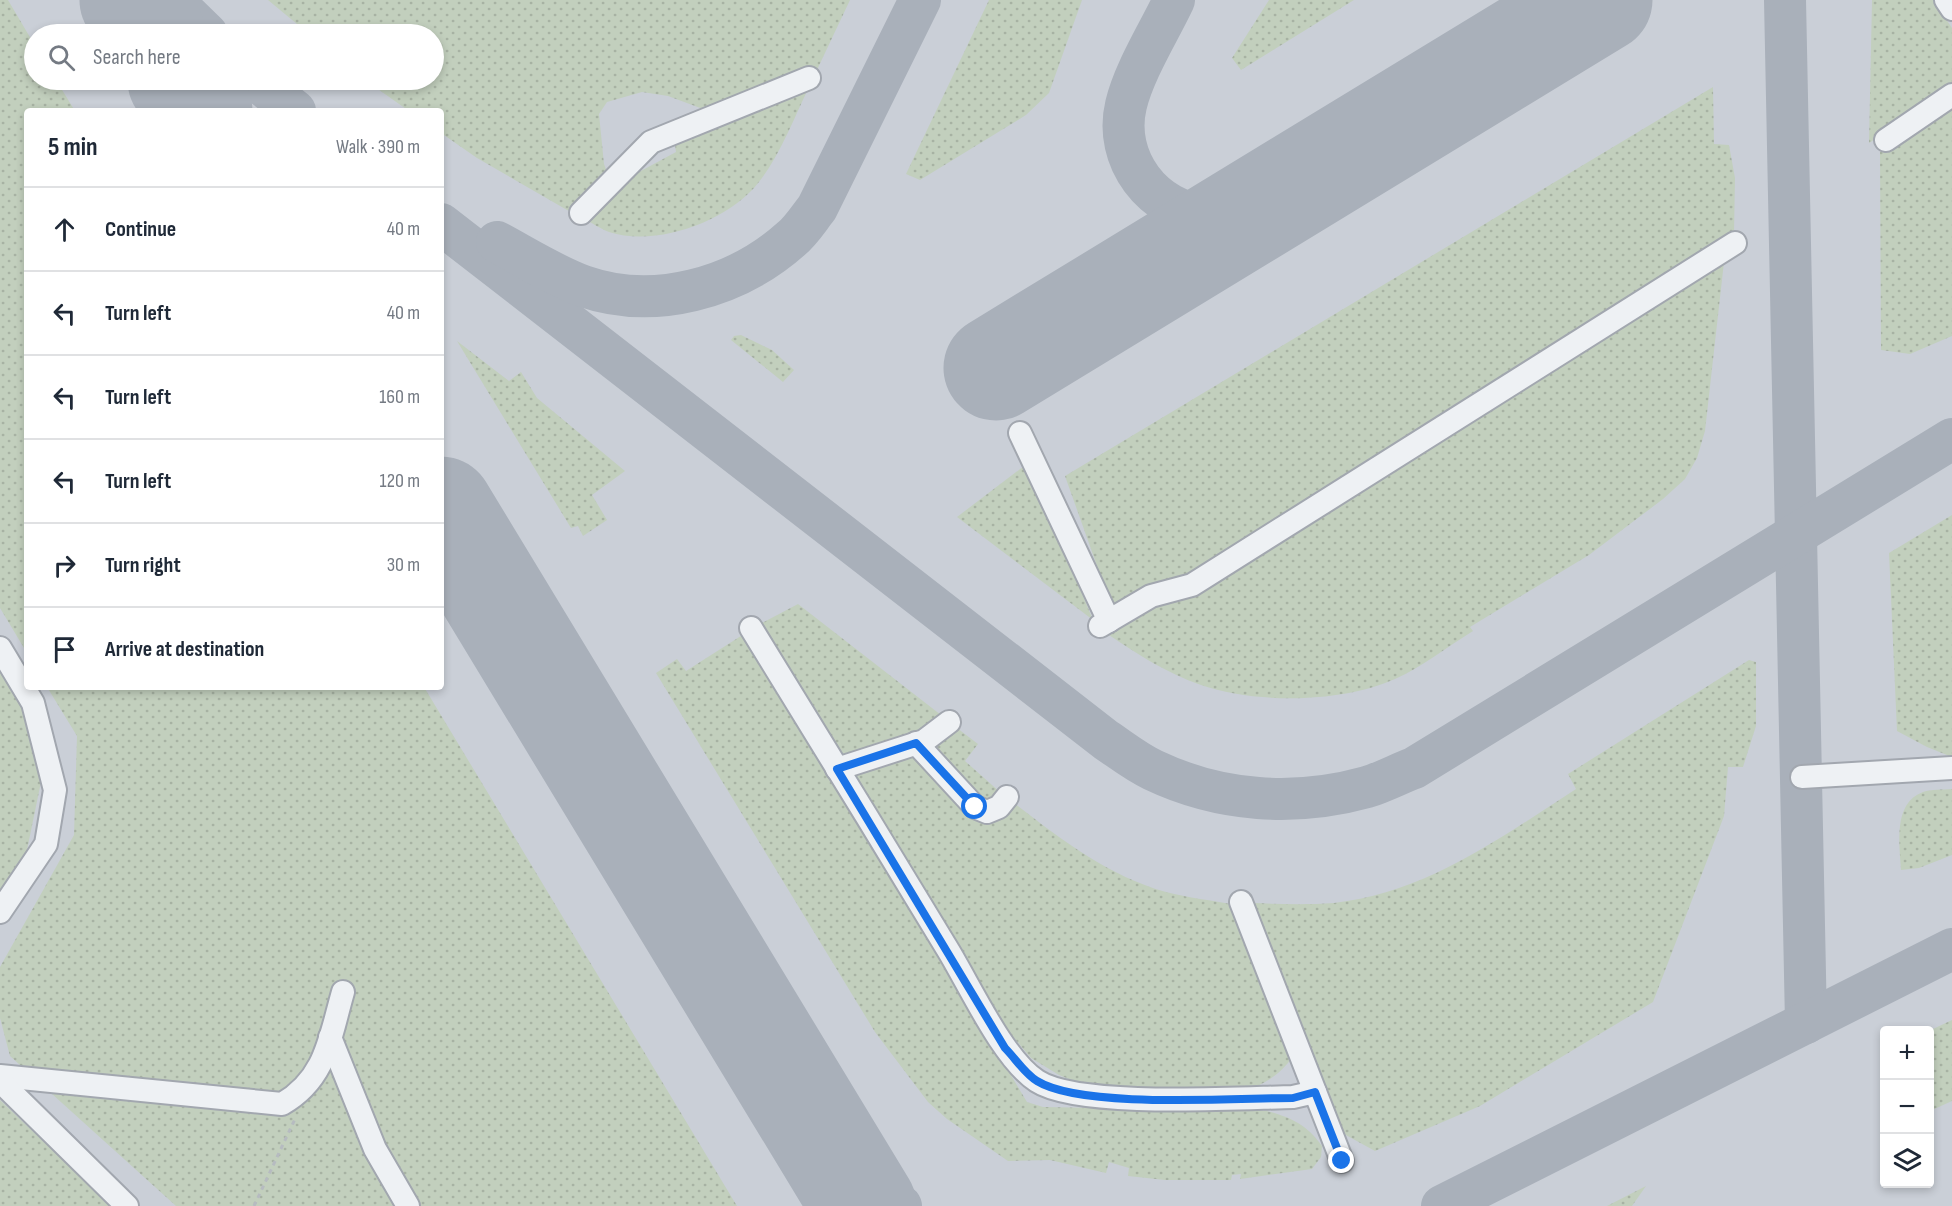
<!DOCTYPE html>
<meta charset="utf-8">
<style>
body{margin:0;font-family:"Sofia Sans Condensed",sans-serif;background:#f6f6f7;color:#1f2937}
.controls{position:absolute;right:18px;bottom:18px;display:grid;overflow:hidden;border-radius:6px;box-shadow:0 3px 9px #0003}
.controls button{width:54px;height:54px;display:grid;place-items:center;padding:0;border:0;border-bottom:2px solid #e0e1e3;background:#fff;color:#1f2937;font:30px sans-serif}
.stop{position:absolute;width:18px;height:18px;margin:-14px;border:4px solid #1a73e8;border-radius:50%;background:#fff}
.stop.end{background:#1a73e8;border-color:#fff;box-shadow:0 2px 6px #0008}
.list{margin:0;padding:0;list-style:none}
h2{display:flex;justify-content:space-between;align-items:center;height:78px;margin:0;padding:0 24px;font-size:26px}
h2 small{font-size:20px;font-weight:400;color:#747a83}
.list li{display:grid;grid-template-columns:39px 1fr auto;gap:18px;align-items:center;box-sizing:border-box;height:84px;padding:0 24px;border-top:2px solid #e0e1e3}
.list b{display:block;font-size:22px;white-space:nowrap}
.list em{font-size:20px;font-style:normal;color:#747a83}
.icon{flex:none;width:33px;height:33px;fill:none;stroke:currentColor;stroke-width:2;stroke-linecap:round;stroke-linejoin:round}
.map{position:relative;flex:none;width:1952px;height:1206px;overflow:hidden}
.search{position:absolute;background:#fff;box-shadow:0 3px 9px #0003;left:24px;top:24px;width:420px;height:66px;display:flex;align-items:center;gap:15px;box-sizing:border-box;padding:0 21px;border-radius:33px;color:#747a83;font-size:22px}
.panel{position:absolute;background:#fff;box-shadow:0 3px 9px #0003;left:24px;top:108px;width:420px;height:582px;border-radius:6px}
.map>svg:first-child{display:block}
.built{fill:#cacfd7;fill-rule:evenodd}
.grass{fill:url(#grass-dots)}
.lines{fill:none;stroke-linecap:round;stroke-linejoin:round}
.taxiway{stroke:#a9b0ba;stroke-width:42}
.runway{stroke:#a9b0ba;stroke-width:105}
.minor-casing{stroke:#a2a7af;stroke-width:26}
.path{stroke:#b6bbc0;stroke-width:3;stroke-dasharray:4.5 4.5;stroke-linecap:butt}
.minor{stroke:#eef1f4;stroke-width:22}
.route{stroke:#1a73e8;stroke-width:8}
</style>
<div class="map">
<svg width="1952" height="1206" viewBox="0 0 1952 1206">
<defs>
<pattern id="grass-dots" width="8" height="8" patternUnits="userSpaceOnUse" patternTransform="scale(1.5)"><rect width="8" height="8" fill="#c2cfbd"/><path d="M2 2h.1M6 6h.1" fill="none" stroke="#a7b2a3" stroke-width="1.8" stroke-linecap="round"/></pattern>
</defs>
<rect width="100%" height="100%" fill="#dce0e6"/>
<path class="built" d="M 0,0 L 1952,0 L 1952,1206 L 0,1206 ZM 34,34 L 434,34 L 434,80 L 34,80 ZM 27,111 L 441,111 L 441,687 L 27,687 ZM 1884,1030 L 1930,1030 L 1930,1184 L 1884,1184 Z"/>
<g class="grass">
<polygon points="0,0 8,0 34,44 34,80 56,80 75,111 27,111 27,653 0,608"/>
<polygon points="268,0 850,0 816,72 711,112 668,96 642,92 607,102 599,114 604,164 609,178 574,214 477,158 441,133 441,111 409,111 365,80 434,80 434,34 309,34"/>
<polygon points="989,0 1082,0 1049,93 1026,115 920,180 906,174"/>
<polygon points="1269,0 1354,0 1241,70 1232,58"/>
<polygon points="1872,0 1933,0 1952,28 1952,89 1869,143"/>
<path d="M 809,87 C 793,120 778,161 754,188 C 722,223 655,247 609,232 C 601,229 592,223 584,219 L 632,168 L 639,172 L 676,152 L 675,145 L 695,131 Z"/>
<polygon points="1713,87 1714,144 1729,145 1735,178 1734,233 1187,577 1112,608 1065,476"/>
<polygon points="1952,104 1952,336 1910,354 1881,350 1880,152"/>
<path d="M 1724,262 L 1705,431 L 1697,458 L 1685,479 L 1663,499 L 1589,555 L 1470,627 L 1473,631 C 1447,647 1422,667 1395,679 C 1342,703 1256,704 1201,685 C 1168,674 1139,655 1109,635 L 1116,626 Z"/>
<polygon points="741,335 772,350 794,370 783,382 731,340 734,336"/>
<polygon points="457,341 509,381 521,372 537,398 625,471 592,495 607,520 583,536 578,526 571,528"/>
<polygon points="1028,463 1093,620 957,517"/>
<polygon points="1952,515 1952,757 1927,747 1897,731 1889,553"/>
<polygon points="798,604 941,715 929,728 843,759 760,624"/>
<path d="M 744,634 L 1027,1102 L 1043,1107 L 1267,1111 C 1292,1118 1307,1125 1322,1146 L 1321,1157 L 1312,1169 L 1240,1179 L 1241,1174 L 1232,1175 L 1231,1180 L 1165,1180 L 1128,1176 L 1129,1168 L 1109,1162 L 1106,1173 L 1050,1160 L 1008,1161 L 947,1119 L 928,1102 L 875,1032 L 656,673 L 677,659 L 686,671 Z"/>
<path d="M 1749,660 L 1756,662 L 1756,726 L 1743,767 L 1728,767 L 1724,816 L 1653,1002 L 1480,1106 L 1375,1151 L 1344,1134 L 1334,1123 L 1251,903 C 1279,904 1306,905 1334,903 C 1426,893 1500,838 1576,789 L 1568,774 Z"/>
<polygon points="0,669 24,709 42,777 27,850 0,892"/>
<polygon points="47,687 424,687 737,1206 176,1206 10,1056 0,1018 0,967 74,835 77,736"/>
<polygon points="957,728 978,744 965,761 1001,793 988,806 928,746"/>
<path d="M 914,753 L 989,822 L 995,821 L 1014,803 C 1059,838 1110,877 1166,892 C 1188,898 1212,900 1235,905 L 1293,1056 C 1279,1077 1262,1085 1239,1093 L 1086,1086 L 1059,1075 L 1031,1058 L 1009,1032 L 852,773 Z"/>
<path d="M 1952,789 L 1952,855 L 1919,868 L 1901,870 C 1900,846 1892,803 1923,792 C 1931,789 1943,790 1952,789 Z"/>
<polygon points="1952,1020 1952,1101 1930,1111 1930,1035 1931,1030"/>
<polygon points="0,1100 111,1206 0,1206"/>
<polygon points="1646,1186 1632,1206 1607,1206"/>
</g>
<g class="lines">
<g class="taxiway">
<polyline points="172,0 207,34"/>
<path d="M 1174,0 C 1159,32 1134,71 1126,105 C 1113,159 1153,212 1208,216 C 1223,217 1239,212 1254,209"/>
<polyline points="1785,0 1806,1023"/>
<polyline points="256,80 295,111"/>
<path d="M 441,224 L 1106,740 C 1121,750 1136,762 1153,770 C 1220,802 1295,807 1367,787 C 1383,782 1398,774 1414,768 L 1952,439"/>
<path d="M 497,242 C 525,257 553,275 583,286 C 654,311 736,288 791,239 C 801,231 809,218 817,208 L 920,0"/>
<polyline points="800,1101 859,1175 901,1206"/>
<polyline points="1442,1206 1952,949"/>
</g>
<g class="runway">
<polyline points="132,0 153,34"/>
<polyline points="180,80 200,111"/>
<polyline points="996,368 1600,0"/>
<polyline points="441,509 864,1206"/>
</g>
<defs>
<g id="minor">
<polyline points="1946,0 1952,9"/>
<polyline points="1886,140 1952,95"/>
<polyline points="581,213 651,142 809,78"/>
<polyline points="1020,433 1109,621"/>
<polyline points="1100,626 1151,596 1192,585 1735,243"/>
<path d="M 751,628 C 817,736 883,842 948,950 C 970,986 1003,1059 1037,1081 C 1078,1108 1238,1098 1293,1097 L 1315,1092"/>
<polyline points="0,648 33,703 55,790 46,844 0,912"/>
<polyline points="916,743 975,807 987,812 999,807 1007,797"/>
<polyline points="837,769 924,741 949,722"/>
<polyline points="1802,777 1952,768"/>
<polyline points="1241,902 1342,1161"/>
<polyline points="330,1037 375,1149 408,1206"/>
<path d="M 0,1076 L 282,1104 C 326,1079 330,1037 343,992"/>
<polyline points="0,1081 127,1206"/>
</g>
</defs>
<use href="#minor" class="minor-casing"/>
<polyline class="path" points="254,1206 295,1119"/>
<use href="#minor" class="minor"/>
</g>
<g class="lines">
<path class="route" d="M 975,807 L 916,743 L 837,769 L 1005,1048 C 1015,1058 1025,1074 1037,1081 C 1082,1109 1236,1098 1293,1098 L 1315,1092 L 1342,1161"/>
</g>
</svg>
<div class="controls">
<button>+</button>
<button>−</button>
<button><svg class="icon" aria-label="layers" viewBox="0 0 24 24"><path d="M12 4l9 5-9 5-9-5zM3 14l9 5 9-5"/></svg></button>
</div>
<div class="stop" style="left:975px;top:807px"></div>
<div class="stop end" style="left:1342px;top:1161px"></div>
<div class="search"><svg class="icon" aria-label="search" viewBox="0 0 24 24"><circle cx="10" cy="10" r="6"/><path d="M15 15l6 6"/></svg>Search here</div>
<section class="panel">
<h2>5 min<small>Walk · 390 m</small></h2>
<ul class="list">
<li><svg class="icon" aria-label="ahead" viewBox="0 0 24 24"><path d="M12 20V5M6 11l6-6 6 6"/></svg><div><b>Continue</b></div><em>40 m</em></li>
<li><svg class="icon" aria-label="left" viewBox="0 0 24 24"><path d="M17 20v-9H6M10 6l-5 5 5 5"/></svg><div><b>Turn left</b></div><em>40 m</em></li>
<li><svg class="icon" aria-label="left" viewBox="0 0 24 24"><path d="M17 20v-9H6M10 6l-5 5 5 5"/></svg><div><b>Turn left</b></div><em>160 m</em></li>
<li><svg class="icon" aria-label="left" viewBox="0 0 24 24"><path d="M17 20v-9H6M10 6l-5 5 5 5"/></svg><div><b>Turn left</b></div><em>120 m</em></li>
<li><svg class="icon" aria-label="right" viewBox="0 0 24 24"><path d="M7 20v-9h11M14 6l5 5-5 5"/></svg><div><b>Turn right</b></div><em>30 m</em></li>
<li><svg class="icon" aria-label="arrive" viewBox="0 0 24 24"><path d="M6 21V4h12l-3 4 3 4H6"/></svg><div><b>Arrive at destination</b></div></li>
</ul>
</section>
</div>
